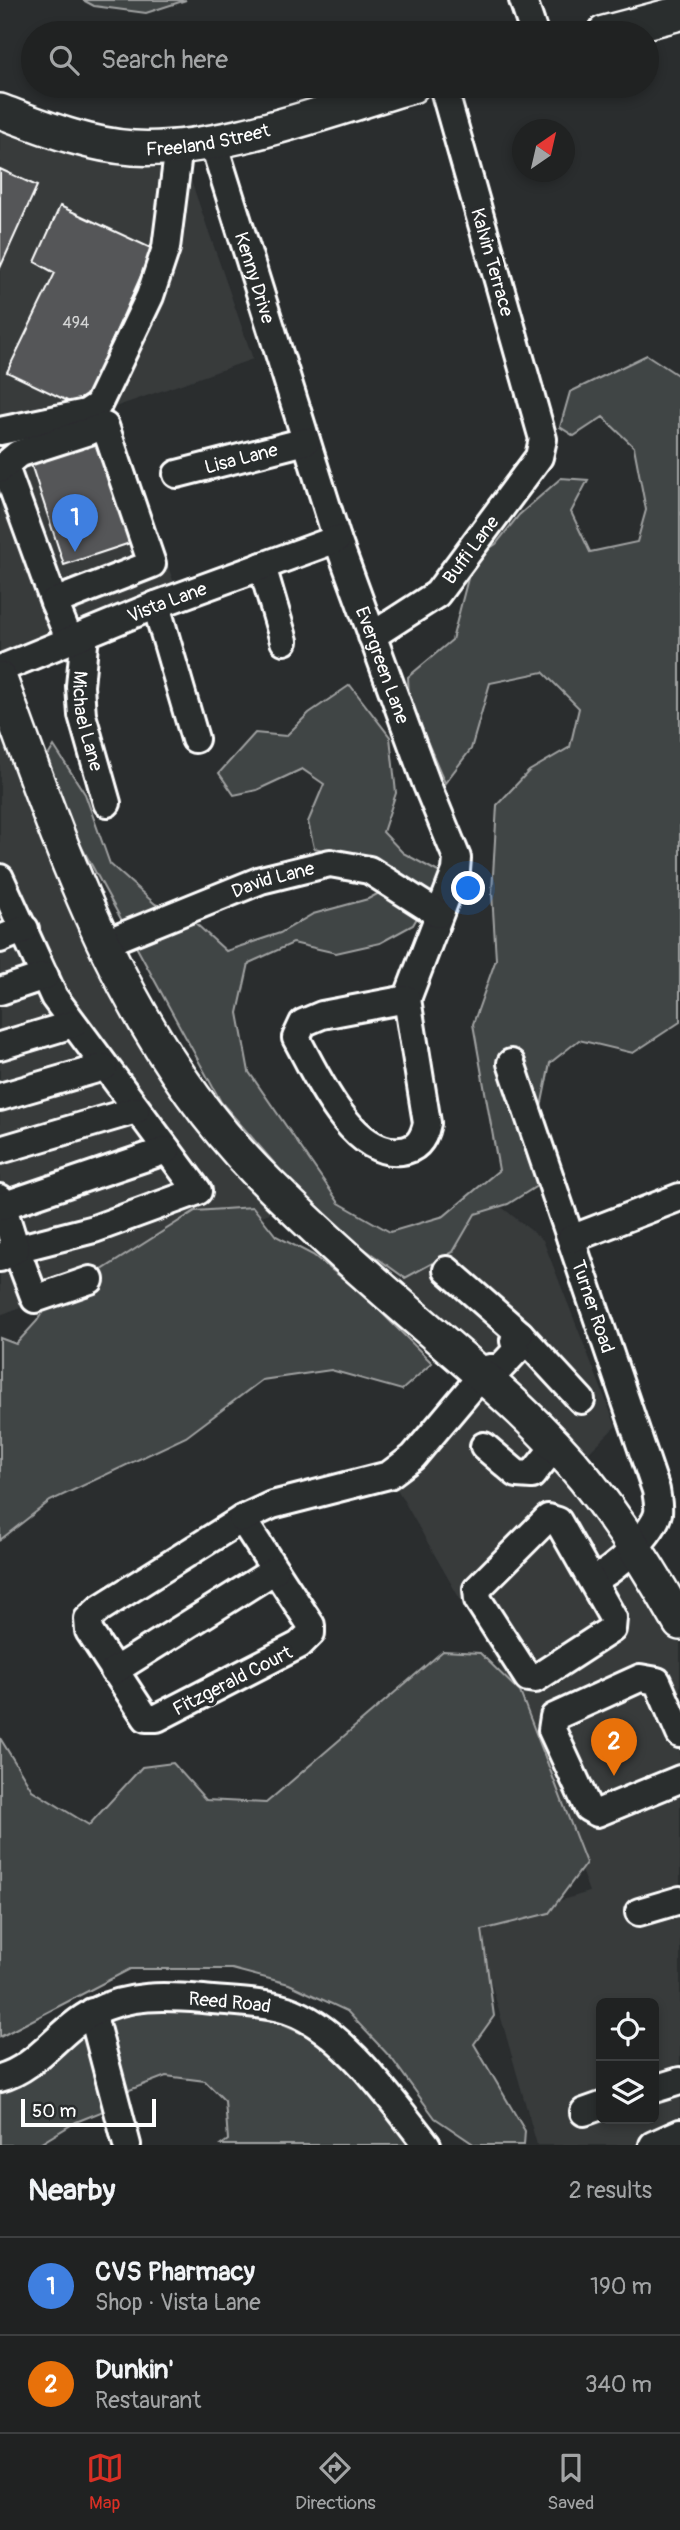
<!DOCTYPE html>
<meta charset="utf-8">
<style>
body{margin:0;font-family:Pangolin,sans-serif;background:#2d2f2f;color:#f1f3f6}
.controls{position:absolute;right:21px;bottom:21px;display:grid;overflow:hidden;border-radius:10px;box-shadow:0 4px 10px #0003}
.controls button{width:63px;height:63px;display:grid;place-items:center;padding:0;border:0;border-bottom:2px solid #3d3f40;background:#202222;color:#f1f3f6;font:35px sans-serif}
.compass{position:absolute;left:512px;top:119px;width:63px;height:63px;border-radius:50%;background:#202222;box-shadow:0 4px 10px #0003;rotate:34deg}
.scale{position:absolute;left:21px;bottom:18px;width:135px;box-sizing:border-box;padding-left:7px;border:4px solid #fff;border-top:0;font-size:19px;line-height:24px;white-space:nowrap;color:#fff;-webkit-text-stroke:5px #2a2d2e;paint-order:stroke}
.you{position:absolute;left:469px;top:889px;width:24px;height:24px;margin:-18px;border:5px solid #fff;border-radius:50%;background:#1a73e8;box-shadow:0 0 0 10px #1a73e833}
.badge{display:grid;place-items:center;width:46px;height:46px;border-radius:50%;background:#d93025;color:#fff;font-size:23px;font-weight:700}
.pin{position:absolute;translate:-50% -58px;filter:drop-shadow(0 2px 4px #0008)}
.pin::after{content:'';position:absolute;top:37px;width:24px;height:21px;background:inherit;clip-path:polygon(0 0,100% 0,50% 100%)}
.list{margin:0;padding:0;list-style:none}
h2{display:flex;justify-content:space-between;align-items:center;height:91px;margin:0;padding:0 28px;font-size:30px}
h2 small{font-size:23px;font-weight:400;color:#a2a4a5}
.list li{display:grid;grid-template-columns:46px 1fr auto;gap:21px;align-items:center;box-sizing:border-box;height:98px;padding:0 28px;border-top:2px solid #3d3f40}
.list b{display:block;font-size:26px;white-space:nowrap}
.list p{margin:0;font-size:23px;white-space:nowrap;color:#a2a4a5}
.list em{font-size:23px;font-style:normal;color:#a2a4a5}
.icon{flex:none;width:38px;height:38px;fill:none;stroke:currentColor;stroke-width:2;stroke-linecap:round;stroke-linejoin:round}
.map{position:relative;flex:none;width:680px;height:2145px;overflow:hidden}
.search{position:absolute;background:#202222;box-shadow:0 4px 10px #0003;left:21px;right:21px;top:21px;height:77px;display:flex;align-items:center;gap:18px;box-sizing:border-box;padding:0 24px;border-radius:38px;color:#a2a4a5;font-size:26px}
.sheet{height:287px;background:#202222}
nav{display:flex;justify-content:space-around;align-items:center;box-sizing:border-box;height:98px;border-top:2px solid #3d3f40;background:#202222;font-size:19px;color:#a2a4a5}
nav a{display:grid;justify-items:center;gap:4px}
nav .on{color:#d93025}
.map>svg:first-child{display:block}
.built{fill:#373a3b;fill-rule:evenodd}
.green{fill:#414445;stroke:#a0a2a2;stroke-width:2}
.building{fill:#555758;stroke:#fff;stroke-width:2}
.lines{fill:none;stroke-linecap:round;stroke-linejoin:round}
.minor-casing{stroke:#fff;stroke-width:32}
.major-casing{stroke:#fff;stroke-width:38}
.minor{stroke:#2a2d2e;stroke-width:26}
.major{stroke:#2a2d2e;stroke-width:33}
.labels{text-anchor:middle;stroke-width:7;stroke-linejoin:round;paint-order:stroke}
.number-label{font-size:16px;fill:#d4d5d5}
.street-label{font-size:19px;fill:#fff;stroke:#2a2d2e}
</style>
<div class="map">
<svg width="680" height="2145" viewBox="0 0 680 2145">
<rect width="100%" height="100%" fill="#2a2d2e"/>
<filter id="ink" filterUnits="userSpaceOnUse"><feTurbulence type="fractalNoise" baseFrequency=".0143" numOctaves="2"/><feDisplacementMap in="SourceGraphic" scale="14" xChannelSelector="R" yChannelSelector="G"/><feConvolveMatrix kernelMatrix="1 2 1 2 8 2 1 2 1" color-interpolation-filters="sRGB"/></filter>
<g filter="url(#ink)">
<g class="built">
<polygon points="0,111 179,146 253,359 112,408 179,597 0,669"/>
<polygon points="0,679 103,944 291,1205 0,1315"/>
<path d="M 484,1193 L 543,1240 L 616,1426 L 574,1467 L 680,1630 L 680,2133 L 653,2145 L 537,2145 L 475,1926 L 589,1892 L 520,1704 L 389,1475 L 479,1379 L 389,1295 ZM 601,2003 L 654,2003 L 654,2119 L 601,2119 Z"/>
</g>
<g class="green">
<polygon points="83,0 186,0 146,13 94,6"/>
<polygon points="647,355 679,376 680,383 680,1022 633,1053 579,1040 550,1063 539,1117 540,1184 508,1204 475,1214 453,1252 405,1278 323,1219 221,1102 79,842 46,759 54,746 85,794 110,864 155,904 192,920 226,951 280,933 313,914 368,899 400,882 362,858 314,848 308,822 324,784 302,769 257,790 234,795 219,773 255,733 286,736 309,713 350,685 390,737 396,793 383,832 403,853 442,874 413,925 380,943 336,953 293,943 249,963 238,1013 249,1072 339,1203 390,1232 444,1216 499,1170 473,1024 496,959 492,893 497,805 529,771 570,747 579,708 543,672 490,683 471,749 445,783 409,699 408,677 452,640 473,559 496,544 519,515 561,478 588,480 571,512 590,552 637,542 646,510 634,447 603,417 574,436 560,427 570,392"/>
<polygon points="253,1207 276,1236 313,1255 365,1296 432,1363 402,1390 331,1370 262,1380 186,1437 50,1501 0,1540 0,1338 16,1344 37,1321 47,1305 195,1211"/>
<polygon points="443,1651 480,1653 520,1692 586,1863 549,1913 482,1930 494,2016 474,2044 525,2131 524,2145 475,2145 435,2118 392,2059 347,2011 289,1984 232,1969 130,1969 0,2037 0,1738 32,1790 89,1825 142,1767 173,1763 206,1800 266,1803"/>
<polygon points="136,2006 256,2013 321,2042 418,2145 221,2145 228,2140 225,2101 205,2081 166,2076 127,2091 107,2033 106,2017"/>
<polygon points="80,2034 88,2038 106,2110 76,2122 38,2145 0,2145 0,2087"/>
</g>
<g class="building">
<polygon points="0,169 37,186 0,268"/>
<polygon points="60,206 153,249 82,408 7,372 55,273 35,262"/>
<polygon points="99,438 136,541 64,565 30,461"/>
</g>
<g class="lines">
<defs>
<g id="minor">
<polyline points="523,0 534,33"/>
<path id="s1" d="M 213,142 L 337,539 L 427,785 L 457,858 L 456,871 L 407,999"/>
<polyline points="0,431 86,413 98,405 150,296 166,248 179,146"/>
<polyline points="5,467 54,602"/>
<polyline points="0,469 18,454 105,426 152,564 54,602 70,641"/>
<path id="s2" d="M 177,474 L 306,441"/>
<polyline points="262,566 284,641"/>
<polyline points="156,605 195,739"/>
<path id="s3" d="M 85,634 L 80,686 L 82,715 L 107,803"/>
<path id="s4" d="M 372,636 L 437,594 L 539,457 L 543,439 L 443,86"/>
<path id="s5" d="M 0,669 L 156,605 L 337,539"/>
<polyline points="0,878 54,997 198,1191 94,1229 16,1249 35,1299 90,1280"/>
<polyline points="0,939 25,929"/>
<path id="s6" d="M 103,944 L 261,880 L 330,863 L 369,870 L 438,914"/>
<polyline points="0,991 45,976"/>
<path d="M 407,999 L 427,1123 C 424,1138 418,1149 401,1151 C 352,1157 316,1074 296,1038 L 303,1023 L 322,1015 Z"/>
<polyline points="0,1046 73,1024"/>
<path id="s7" d="M 511,1063 L 656,1490 C 657,1497 659,1506 658,1513 C 654,1532 611,1575 593,1579"/>
<polyline points="0,1097 104,1067"/>
<polyline points="0,1150 136,1110"/>
<polyline points="0,1198 16,1249 0,1258"/>
<polyline points="2,1206 167,1150"/>
<polyline points="571,1239 680,1197"/>
<polyline points="520,1334 581,1400"/>
<polyline points="484,1446 517,1474 532,1475 555,1446"/>
<polygon points="548,1518 558,1521 613,1618 612,1629 535,1679 528,1678 478,1600 477,1589"/>
<polygon points="242,1519 311,1625 311,1633 299,1645 157,1718 146,1718 89,1631 88,1619 99,1609"/>
<polyline points="242,1519 272,1505 389,1475 413,1457 482,1375 490,1368 500,1368 517,1350 514,1341 520,1334 447,1270"/>
<polyline points="114,1671 275,1570"/>
<polyline points="680,1734 657,1681 640,1678 554,1717 552,1730 588,1808 597,1813 680,1779"/>
<polyline points="639,1912 680,1900"/>
<polyline points="92,2012 127,2145"/>
<path id="s8" d="M 0,2078 C 38,2068 59,2029 94,2012 C 129,1994 166,1996 203,1999 C 231,2002 261,2002 287,2010 C 342,2028 392,2101 427,2145"/>
<polyline points="654,2089 680,2081"/>
<polyline points="584,2112 601,2106"/>
<polyline points="653,2145 680,2133"/>
</g>
<g id="major">
<polyline points="604,33 680,13"/>
<path id="s9" d="M 0,111 C 43,127 86,145 133,148 C 220,153 328,110 412,86"/>
<path d="M 0,679 C 63,853 124,1035 256,1171 C 314,1230 377,1285 440,1339 C 491,1383 543,1427 585,1479 C 621,1524 652,1573 680,1623"/>
</g>
</defs>
<use href="#minor" class="minor-casing"/>
<use href="#major" class="major-casing"/>
<use href="#minor" class="minor"/>
<use href="#major" class="major"/>
</g>
</g>
<g class="labels">
<g class="number-label">
<text x="76" y="328">494</text>
</g>
<g class="street-label">
<text dy="7" stroke="none"><textPath href="#s9" startOffset="214">Freeland Street</textPath></text>
<text transform="translate(493 262) rotate(74)" y="7">Kalvin Terrace</text>
<text dy="7" stroke="none"><textPath href="#s1" startOffset="142">Kenny Drive</textPath></text>
<text dy="7" stroke="none"><textPath href="#s2" startOffset="66">Lisa Lane</textPath></text>
<text dy="7" stroke="none"><textPath href="#s4" startOffset="133">Buffi Lane</textPath></text>
<text dy="7" stroke="none"><textPath href="#s5" startOffset="180">Vista Lane</textPath></text>
<text dy="7" stroke="none"><textPath href="#s1" startOffset="550">Evergreen Lane</textPath></text>
<text dy="7" stroke="none"><textPath href="#s3" startOffset="88">Michael Lane</textPath></text>
<text dy="7" stroke="none"><textPath href="#s6" startOffset="182">David Lane</textPath></text>
<text dy="7" stroke="none"><textPath href="#s7" startOffset="257">Turner Road</textPath></text>
<text transform="translate(232 1680) rotate(-27)" y="7">Fitzgerald Court</text>
<text dy="7" stroke="none"><textPath href="#s8" startOffset="254">Reed Road</textPath></text>
</g>
</g>
</svg>
<div class="controls">
<button><svg class="icon" aria-label="locate" viewBox="0 0 24 24"><circle cx="12" cy="12" r="6"/><path d="M12 2v4M12 18v4M2 12h4M18 12h4"/></svg></button>
<button><svg class="icon" aria-label="layers" viewBox="0 0 24 24"><path d="M12 4l9 5-9 5-9-5zM3 14l9 5 9-5"/></svg></button>
</div>
<svg class="compass" viewBox="-18 -18 36 36"><path d="M0-13l5 13h-10z" fill="#e53935"/><path d="M0 13l5-13h-10z" fill="#a2a4a5"/></svg>
<div class="scale">50 m</div>
<div class="you"></div>
<div class="pin badge" style="left:75px;top:552px;background:#3f7fe0">1</div>
<div class="pin badge" style="left:614px;top:1776px;background:#e8710a">2</div>
<div class="search"><svg class="icon" aria-label="search" viewBox="0 0 24 24"><circle cx="10" cy="10" r="6"/><path d="M15 15l6 6"/></svg>Search here</div>
</div>
<section class="sheet">
<h2>Nearby<small>2 results</small></h2>
<ul class="list">
<li><span class="badge" style="background:#3f7fe0">1</span><div><b>CVS Pharmacy</b><p>Shop · Vista Lane</p></div><em>190 m</em></li>
<li><span class="badge" style="background:#e8710a">2</span><div><b>Dunkin'</b><p>Restaurant</p></div><em>340 m</em></li>
</ul>
</section>
<nav>
<a class="on"><svg class="icon" aria-label="map" viewBox="0 0 24 24"><path d="M3 6l6-2 6 2 6-2v14l-6 2-6-2-6 2zM9 4v14M15 6v14"/></svg>Map</a>
<a><svg class="icon" aria-label="directions" viewBox="0 0 24 24"><path d="M12 3l9 9-9 9-9-9zM9 14v-3h6M13 9l2 2-2 2"/></svg>Directions</a>
<a><svg class="icon" aria-label="saved" viewBox="0 0 24 24"><path d="M7 4h10v16l-5-4-5 4z"/></svg>Saved</a>
</nav>
